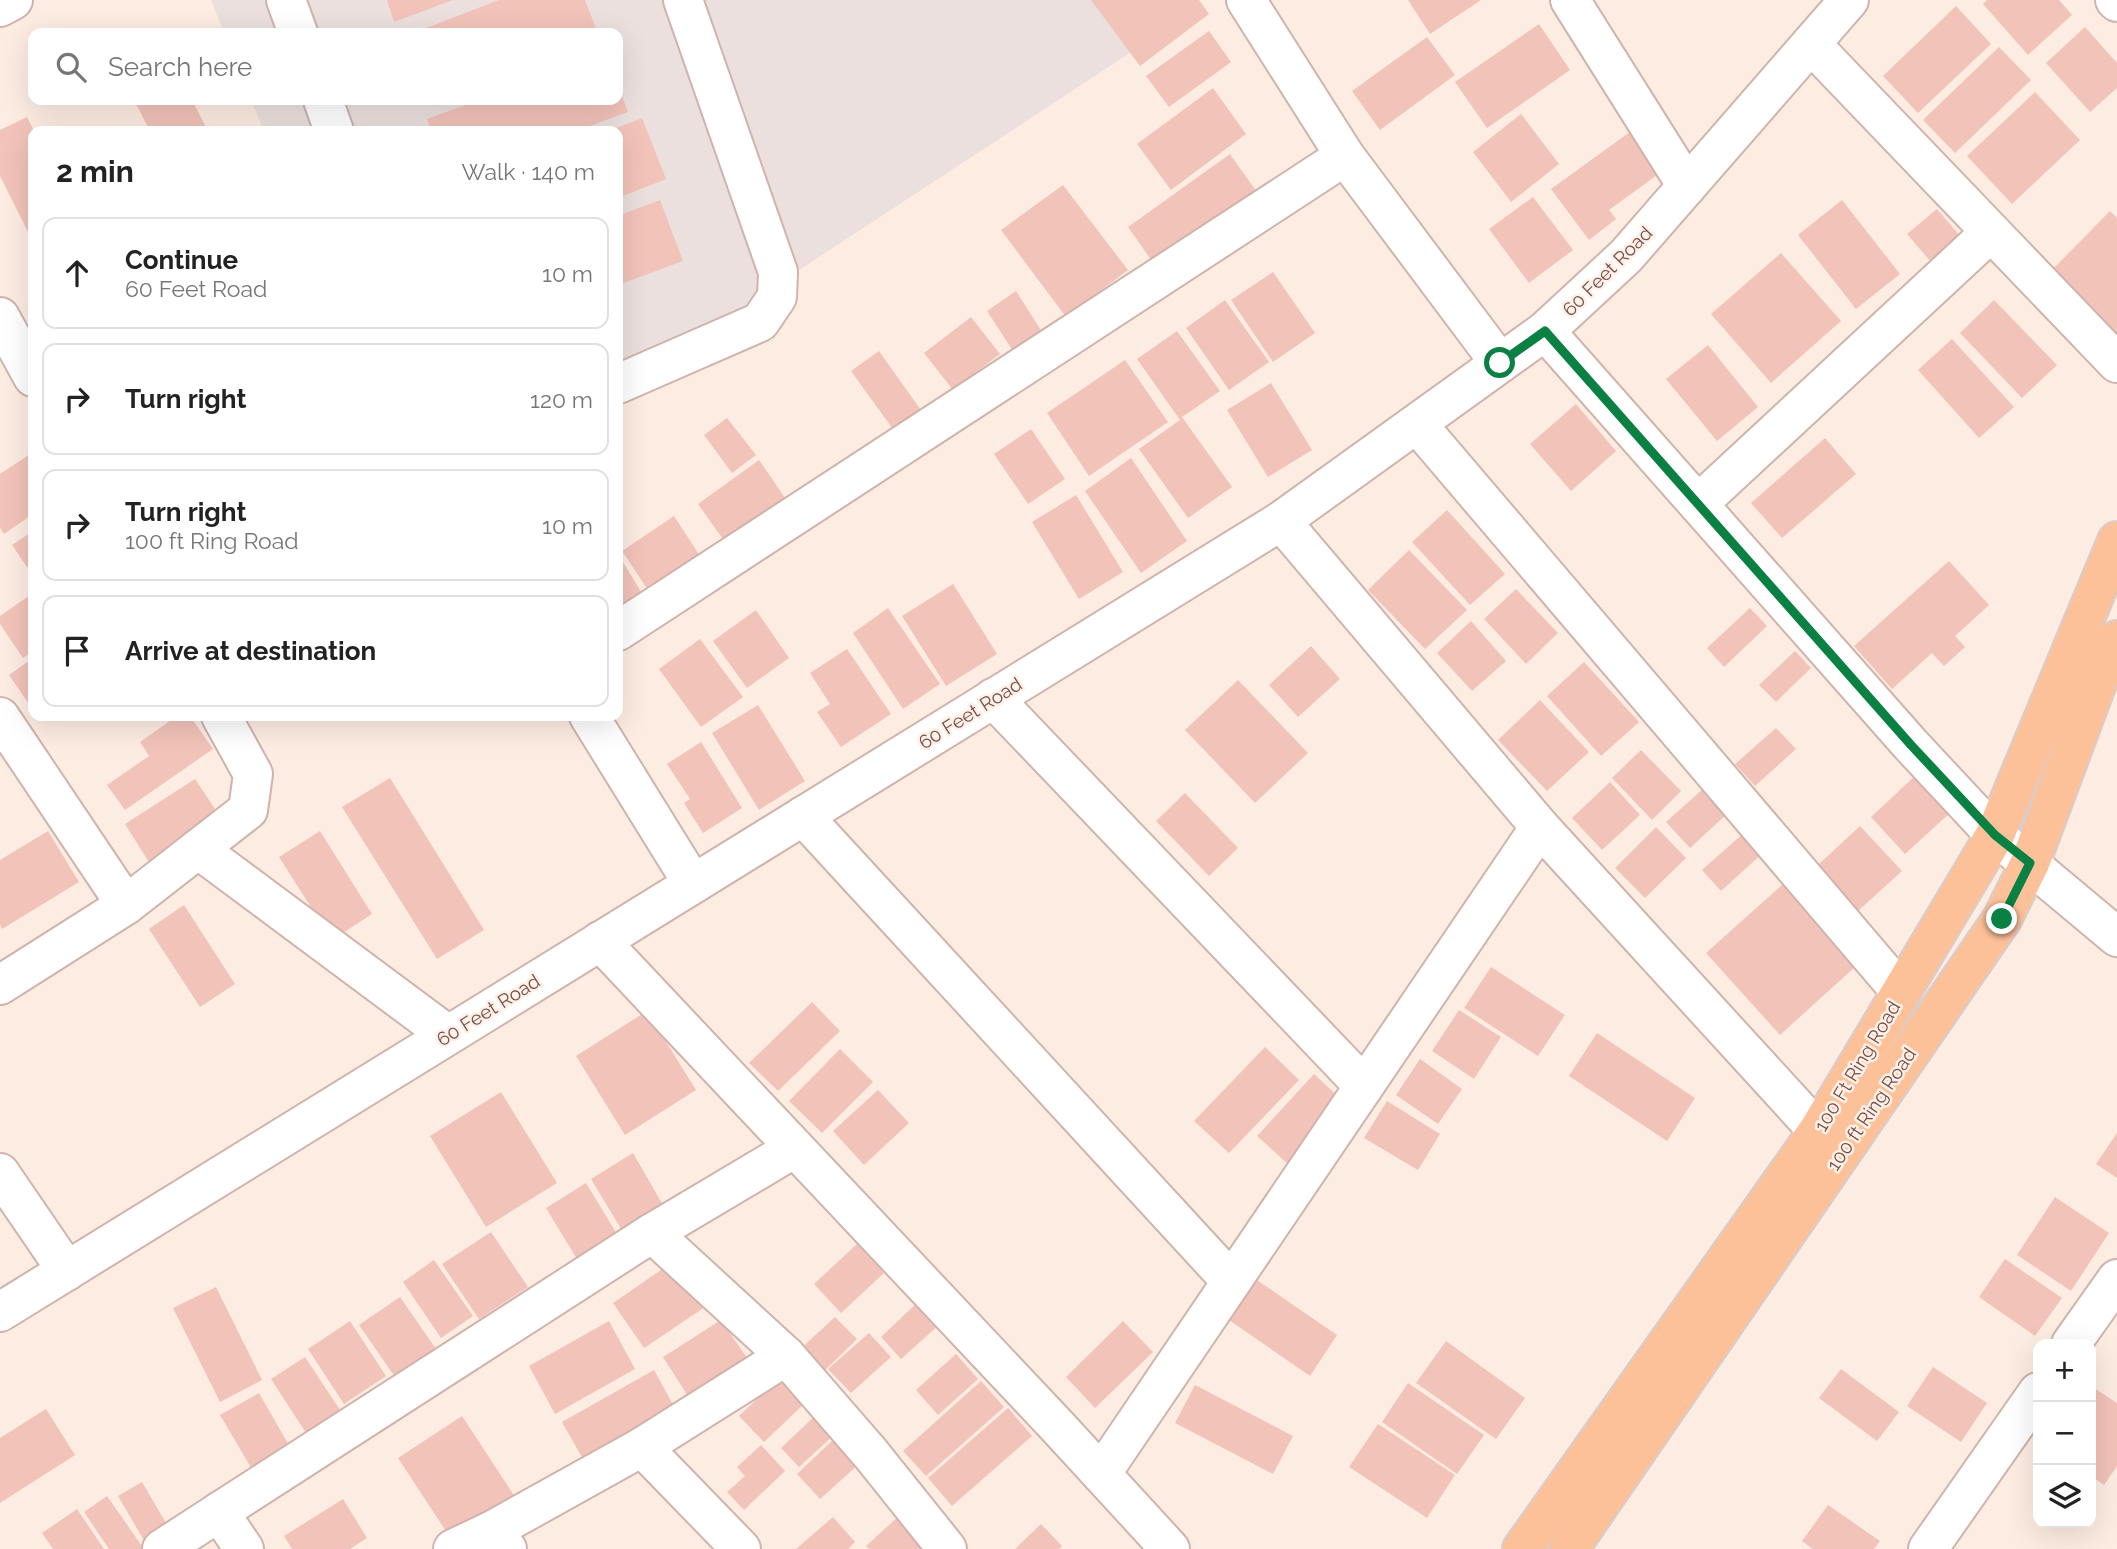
<!DOCTYPE html>
<meta charset="utf-8">
<style>
body{margin:0;font-family:Raleway,sans-serif;background:#f6f6f6;color:#222}
.controls{position:absolute;right:21px;bottom:21px;display:grid;overflow:hidden;border-radius:14px;box-shadow:0 7px 28px #0002}
.controls button{width:63px;height:63px;display:grid;place-items:center;padding:0;border:0;border-bottom:2px solid #e0e0e0;background:#fff;color:#222;font:35px sans-serif}
.stop{position:absolute;width:21px;height:21px;margin:-16px;border:5px solid #0b8043;border-radius:50%;background:#fff}
.stop.end{background:#0b8043;border-color:#fff;box-shadow:0 2px 7px #0008}
.list{margin:0;padding:0;list-style:none}
h2{display:flex;justify-content:space-between;align-items:center;height:91px;margin:0;padding:0 28px;font-size:30px}
h2 small{font-size:23px;font-weight:400;color:#767676}
.list li{display:grid;grid-template-columns:46px 1fr auto;gap:21px;align-items:center;box-sizing:border-box;height:112px;margin:0 14px 14px;padding:0 14px;border:2px solid #e0e0e0;border-radius:14px}
.list b{display:block;font-size:26px;white-space:nowrap}
.list p{margin:0;font-size:23px;white-space:nowrap;color:#767676}
.list em{font-size:23px;font-style:normal;color:#767676}
.icon{flex:none;width:38px;height:38px;fill:none;stroke:currentColor;stroke-width:2;stroke-linecap:round;stroke-linejoin:round}
.map{position:relative;flex:none;width:2117px;height:1549px;overflow:hidden}
.search{position:absolute;background:#fff;box-shadow:0 7px 28px #0002;left:28px;top:28px;width:595px;height:77px;display:flex;align-items:center;gap:18px;box-sizing:border-box;padding:0 24px;border-radius:14px;color:#767676;font-size:26px}
.panel{position:absolute;background:#fff;box-shadow:0 7px 28px #0002;left:28px;top:126px;width:595px;height:595px;border-radius:14px}
.map>svg:first-child{display:block}
.industrial{fill:#ebe0dd}
.building{fill:#f2c3b9}
.lines{fill:none;stroke-linecap:round;stroke-linejoin:round}
.minor-casing{stroke:#d0b3ab;stroke-width:42}
.major-casing{stroke:#d8cdcc;stroke-width:42}
.minor{stroke:#fff;stroke-width:38}
.major{stroke:#fdc199;stroke-width:38}
.route{stroke:#0b8043;stroke-width:9}
.labels{text-anchor:middle;stroke-width:5;stroke-linejoin:round;paint-order:stroke}
.street-label{font-size:19px;fill:#744e48;stroke:#fff1e8}
</style>
<div class="map">
<svg width="2117" height="1549" viewBox="0 0 2117 1549">
<rect width="100%" height="100%" fill="#fdece2"/>
<polygon class="industrial" points="211,0 1111,0 1142,45 618,389 618,131 264,131 251,100 618,100 618,33 224,33"/>
<g class="building">
<polygon points="387,0 453,0 394,22"/>
<polygon points="499,0 585,0 597,31 591,33 413,33"/>
<polygon points="1091,0 1199,0 1209,14 1140,66"/>
<polygon points="1408,0 1481,0 1430,34"/>
<polygon points="1987,0 2059,0 2072,15 2028,55 1983,4"/>
<polygon points="1956,6 1991,44 1918,113 1883,76"/>
<polygon points="1539,24 1570,70 1487,128 1455,82"/>
<polygon points="2085,27 2117,63 2117,88 2090,112 2046,63"/>
<polygon points="1209,31 1231,62 1169,107 1146,76"/>
<polygon points="1427,37 1455,75 1380,130 1352,91"/>
<polygon points="1999,47 2031,80 1955,153 1923,120"/>
<polygon points="618,86 628,112 576,131 431,131 427,119 479,100 618,100"/>
<polygon points="1213,88 1246,134 1171,190 1137,144"/>
<polygon points="2035,92 2080,140 2012,204 1967,156"/>
<polygon points="134,100 192,100 208,131 150,131"/>
<polygon points="1521,114 1559,164 1511,202 1473,152"/>
<polygon points="27,117 34,131 33,242 0,176 0,130"/>
<polygon points="642,118 666,179 618,198 618,131 609,131"/>
<polygon points="1634,129 1664,170 1609,210 1616,219 1589,240 1551,189"/>
<polygon points="1230,154 1261,198 1159,271 1128,227"/>
<polygon points="1063,185 1128,270 1066,317 1001,230"/>
<polygon points="1533,197 1573,250 1529,283 1489,229"/>
<polygon points="660,200 683,261 618,285 618,216"/>
<polygon points="1842,200 1900,274 1856,309 1798,235"/>
<polygon points="1937,209 1972,250 1942,275 1907,234"/>
<polygon points="2110,211 2117,218 2117,342 2049,273"/>
<polygon points="1781,253 1841,321 1771,383 1711,314"/>
<polygon points="1273,272 1315,333 1273,362 1231,300"/>
<polygon points="1016,291 1046,338 1017,357 987,311"/>
<polygon points="1225,300 1269,362 1229,390 1186,328"/>
<polygon points="1994,300 2057,365 2022,398 1960,333"/>
<polygon points="971,317 1000,354 953,390 924,353"/>
<polygon points="1177,331 1220,391 1182,417 1232,487 1188,518 1139,449 1180,420 1137,359"/>
<polygon points="1952,339 2014,407 1979,438 1918,370"/>
<polygon points="1708,345 1758,407 1717,441 1666,379"/>
<polygon points="879,351 923,413 895,432 851,371"/>
<polygon points="1125,360 1168,422 1089,476 1047,413"/>
<polygon points="1271,383 1312,450 1268,477 1227,410"/>
<polygon points="1576,404 1616,451 1571,491 1530,444"/>
<polygon points="727,418 756,455 732,473 704,435"/>
<polygon points="1031,429 1065,479 1028,504 994,454"/>
<polygon points="1825,438 1856,474 1782,538 1751,503"/>
<polygon points="33,452 33,514 4,534 0,528 0,474"/>
<polygon points="1131,458 1187,541 1141,573 1085,491"/>
<polygon points="759,460 790,505 730,549 698,504"/>
<polygon points="1076,495 1123,572 1079,599 1032,522"/>
<polygon points="1447,510 1505,574 1470,605 1412,542"/>
<polygon points="674,516 702,559 650,593 622,551"/>
<polygon points="33,531 33,576 12,545"/>
<polygon points="1409,550 1467,610 1425,649 1368,590"/>
<polygon points="618,554 643,595 618,611"/>
<polygon points="1949,561 1989,605 1955,636 1965,647 1944,666 1932,653 1892,689 1854,646"/>
<polygon points="953,584 997,654 946,686 902,616"/>
<polygon points="1516,589 1558,633 1526,664 1484,619"/>
<polygon points="33,593 33,651 23,658 0,624 0,616"/>
<polygon points="888,608 940,684 903,709 853,633"/>
<polygon points="1750,608 1767,626 1724,667 1707,648"/>
<polygon points="756,610 789,658 747,688 713,641"/>
<polygon points="1471,621 1506,661 1472,691 1437,653"/>
<polygon points="700,639 743,697 701,727 659,669"/>
<polygon points="1311,646 1340,679 1298,717 1269,685"/>
<polygon points="847,649 891,714 841,747 817,712 830,704 810,673"/>
<polygon points="1795,651 1811,668 1776,702 1759,685"/>
<polygon points="33,658 33,710 9,675"/>
<polygon points="1584,662 1639,722 1601,756 1547,696"/>
<polygon points="1238,680 1308,753 1255,803 1185,730"/>
<polygon points="1540,700 1589,752 1547,791 1498,740"/>
<polygon points="758,705 805,781 759,810 712,733"/>
<polygon points="177,716 190,716 213,749 125,810 107,785 149,756 140,742"/>
<polygon points="1776,728 1796,749 1755,786 1735,764"/>
<polygon points="701,742 742,808 703,833 684,803 690,799 667,764"/>
<polygon points="1641,750 1681,791 1652,820 1612,778"/>
<polygon points="1916,775 1951,812 1905,854 1871,817"/>
<polygon points="390,778 484,930 437,959 342,807"/>
<polygon points="195,779 223,821 152,867 125,824"/>
<polygon points="1610,782 1640,815 1602,850 1572,818"/>
<polygon points="1704,788 1728,813 1690,848 1666,822"/>
<polygon points="1185,793 1238,848 1209,876 1156,821"/>
<polygon points="1860,826 1902,871 1858,911 1817,866"/>
<polygon points="1656,827 1686,858 1645,898 1615,868"/>
<polygon points="48,831 79,882 2,929 0,924 0,860"/>
<polygon points="320,831 372,914 332,940 279,857"/>
<polygon points="1746,831 1764,852 1721,891 1702,870"/>
<polygon points="1792,876 1866,957 1780,1035 1706,953"/>
<polygon points="184,905 235,984 200,1007 149,929"/>
<polygon points="1491,967 1565,1015 1538,1056 1464,1008"/>
<polygon points="812,1002 840,1031 778,1091 749,1063"/>
<polygon points="1459,1010 1501,1037 1474,1079 1432,1051"/>
<polygon points="647,1011 696,1090 625,1135 576,1056"/>
<polygon points="1597,1033 1695,1098 1667,1141 1569,1076"/>
<polygon points="1265,1047 1299,1080 1229,1153 1194,1121"/>
<polygon points="840,1049 873,1082 822,1133 789,1101"/>
<polygon points="1420,1059 1462,1089 1438,1124 1396,1095"/>
<polygon points="1314,1074 1345,1103 1289,1165 1257,1136"/>
<polygon points="878,1090 909,1123 864,1165 833,1131"/>
<polygon points="501,1092 557,1183 486,1227 430,1136"/>
<polygon points="1387,1101 1440,1134 1418,1170 1364,1138"/>
<polygon points="2117,1133 2117,1178 2096,1164"/>
<polygon points="633,1153 667,1212 626,1237 591,1179"/>
<polygon points="586,1183 623,1244 583,1269 546,1208"/>
<polygon points="2055,1197 2109,1233 2071,1291 2017,1255"/>
<polygon points="491,1232 528,1287 479,1319 442,1264"/>
<polygon points="857,1244 884,1273 841,1313 814,1284"/>
<polygon points="677,1259 708,1305 644,1348 613,1303"/>
<polygon points="2005,1259 2062,1298 2035,1336 1979,1297"/>
<polygon points="434,1260 473,1316 441,1338 403,1282"/>
<polygon points="1254,1278 1337,1335 1310,1376 1226,1318"/>
<polygon points="216,1287 262,1380 220,1402 173,1308"/>
<polygon points="400,1297 436,1349 395,1377 359,1325"/>
<polygon points="919,1301 940,1324 901,1359 881,1337"/>
<polygon points="835,1317 857,1339 819,1376 797,1352"/>
<polygon points="721,1320 747,1358 688,1396 663,1357"/>
<polygon points="350,1321 386,1376 344,1404 308,1349"/>
<polygon points="609,1321 635,1369 555,1414 529,1366"/>
<polygon points="1123,1321 1153,1352 1095,1408 1066,1377"/>
<polygon points="869,1333 891,1357 851,1393 828,1369"/>
<polygon points="1446,1341 1525,1398 1496,1439 1416,1383"/>
<polygon points="956,1354 978,1379 938,1415 916,1390"/>
<polygon points="305,1357 342,1413 308,1436 271,1379"/>
<polygon points="1933,1367 1987,1403 1961,1442 1907,1406"/>
<polygon points="1841,1369 1899,1412 1877,1441 1819,1398"/>
<polygon points="654,1370 676,1410 584,1461 562,1422"/>
<polygon points="778,1379 803,1405 764,1442 739,1416"/>
<polygon points="981,1381 1004,1407 926,1476 903,1451"/>
<polygon points="1408,1383 1484,1435 1457,1474 1382,1422"/>
<polygon points="1195,1385 1293,1436 1273,1474 1175,1423"/>
<polygon points="2091,1386 2117,1403 2117,1466 2104,1485 2091,1476"/>
<polygon points="259,1393 294,1454 256,1476 220,1415"/>
<polygon points="1008,1408 1032,1436 952,1506 928,1478"/>
<polygon points="46,1409 75,1455 0,1503 0,1438"/>
<polygon points="818,1413 836,1433 799,1467 781,1448"/>
<polygon points="462,1416 519,1503 455,1545 398,1458"/>
<polygon points="1378,1424 1455,1475 1427,1518 1349,1467"/>
<polygon points="835,1438 859,1464 820,1499 797,1474"/>
<polygon points="761,1445 785,1471 744,1510 727,1492 745,1476 737,1467"/>
<polygon points="142,1482 173,1535 149,1549 118,1496"/>
<polygon points="107,1496 144,1549 109,1549 84,1512"/>
<polygon points="343,1499 367,1538 350,1549 292,1549 284,1536"/>
<polygon points="1828,1505 1880,1541 1874,1549 1813,1549 1802,1541"/>
<polygon points="77,1509 104,1549 53,1549 42,1533"/>
<polygon points="901,1514 934,1549 869,1549 866,1546"/>
<polygon points="833,1517 855,1542 848,1549 796,1549"/>
<polygon points="1041,1524 1062,1546 1059,1549 1015,1549"/>
</g>
<g class="lines">
<defs>
<g id="minor">
<polyline points="286,0 298,33"/>
<polyline points="1246,0 1345,156 1500,363"/>
<polyline points="1570,0 1687,186"/>
<polyline points="2115,0 2117,2"/>
<polyline points="0,7 13,0"/>
<polyline points="1811,44 2117,363"/>
<polyline points="323,100 334,131"/>
<polyline points="0,317 33,377"/>
<polyline points="1545,331 1911,745 1995,835 2117,937"/>
<polyline points="618,384 760,322 777,297 778,272 683,0"/>
<polyline points="1417,424 1901,992"/>
<polyline points="1698,504 1991,232"/>
<polyline points="1281,521 1540,827 1818,1131"/>
<polyline points="618,631 1345,156"/>
<polyline points="993,698 1364,1086"/>
<polyline points="589,716 693,884"/>
<polyline points="0,717 126,905"/>
<polyline points="803,816 1231,1281"/>
<polyline points="198,849 448,1035"/>
<polyline points="600,941 1058,1427 1170,1549"/>
<polyline points="0,985 126,905 248,810 253,774 221,716"/>
<polyline points="795,1148 652,1233 786,1356 871,1454 947,1549"/>
<polyline points="0,1173 67,1271"/>
<polyline points="0,1312 1281,521 1545,331 1626,256 1849,0"/>
<polyline points="2071,1344 2117,1279"/>
<polyline points="642,1447 741,1549"/>
<polyline points="1101,1474 1540,827"/>
<polyline points="219,1512 652,1233"/>
<polyline points="162,1549 219,1512 244,1549"/>
<polyline points="453,1549 491,1531"/>
<polyline points="507,1549 491,1531 642,1447 786,1356"/>
<polyline points="1928,1549 2038,1392"/>
</g>
<g id="major">
<polyline points="1522,1549 1818,1131 1995,835 2117,541"/>
<polyline points="1569,1549 2002,919 2030,863 2100,675 2117,640"/>
</g>
</defs>
<use href="#minor" class="minor-casing"/>
<use href="#major" class="major-casing"/>
<use href="#minor" class="minor"/>
<use href="#major" class="major"/>
</g>
<g class="lines">
<polyline class="route" points="1500,363 1545,331 1911,745 1995,835 2030,863 2002,919"/>
</g>
<g class="labels">
<g class="street-label">
<text transform="translate(1607 271) rotate(-45)" y="7">60 Feet Road</text>
<text transform="translate(970 713) rotate(-32)" y="7">60 Feet Road</text>
<text transform="translate(488 1010) rotate(-32)" y="7">60 Feet Road</text>
<text transform="translate(1857 1066) rotate(-59)" y="7">100 Ft Ring Road</text>
<text transform="translate(1871 1109) rotate(-56)" y="7">100 ft Ring Road</text>
</g>
</g>
</svg>
<div class="controls">
<button>+</button>
<button>−</button>
<button><svg class="icon" aria-label="layers" viewBox="0 0 24 24"><path d="M12 4l9 5-9 5-9-5zM3 14l9 5 9-5"/></svg></button>
</div>
<div class="stop" style="left:1500px;top:363px"></div>
<div class="stop end" style="left:2002px;top:919px"></div>
<div class="search"><svg class="icon" aria-label="search" viewBox="0 0 24 24"><circle cx="10" cy="10" r="6"/><path d="M15 15l6 6"/></svg>Search here</div>
<section class="panel">
<h2>2 min<small>Walk · 140 m</small></h2>
<ul class="list">
<li><svg class="icon" aria-label="ahead" viewBox="0 0 24 24"><path d="M12 20V5M6 11l6-6 6 6"/></svg><div><b>Continue</b><p>60 Feet Road</p></div><em>10 m</em></li>
<li><svg class="icon" aria-label="right" viewBox="0 0 24 24"><path d="M7 20v-9h11M14 6l5 5-5 5"/></svg><div><b>Turn right</b></div><em>120 m</em></li>
<li><svg class="icon" aria-label="right" viewBox="0 0 24 24"><path d="M7 20v-9h11M14 6l5 5-5 5"/></svg><div><b>Turn right</b><p>100 ft Ring Road</p></div><em>10 m</em></li>
<li><svg class="icon" aria-label="arrive" viewBox="0 0 24 24"><path d="M6 21V4h12l-3 4 3 4H6"/></svg><div><b>Arrive at destination</b></div></li>
</ul>
</section>
</div>
